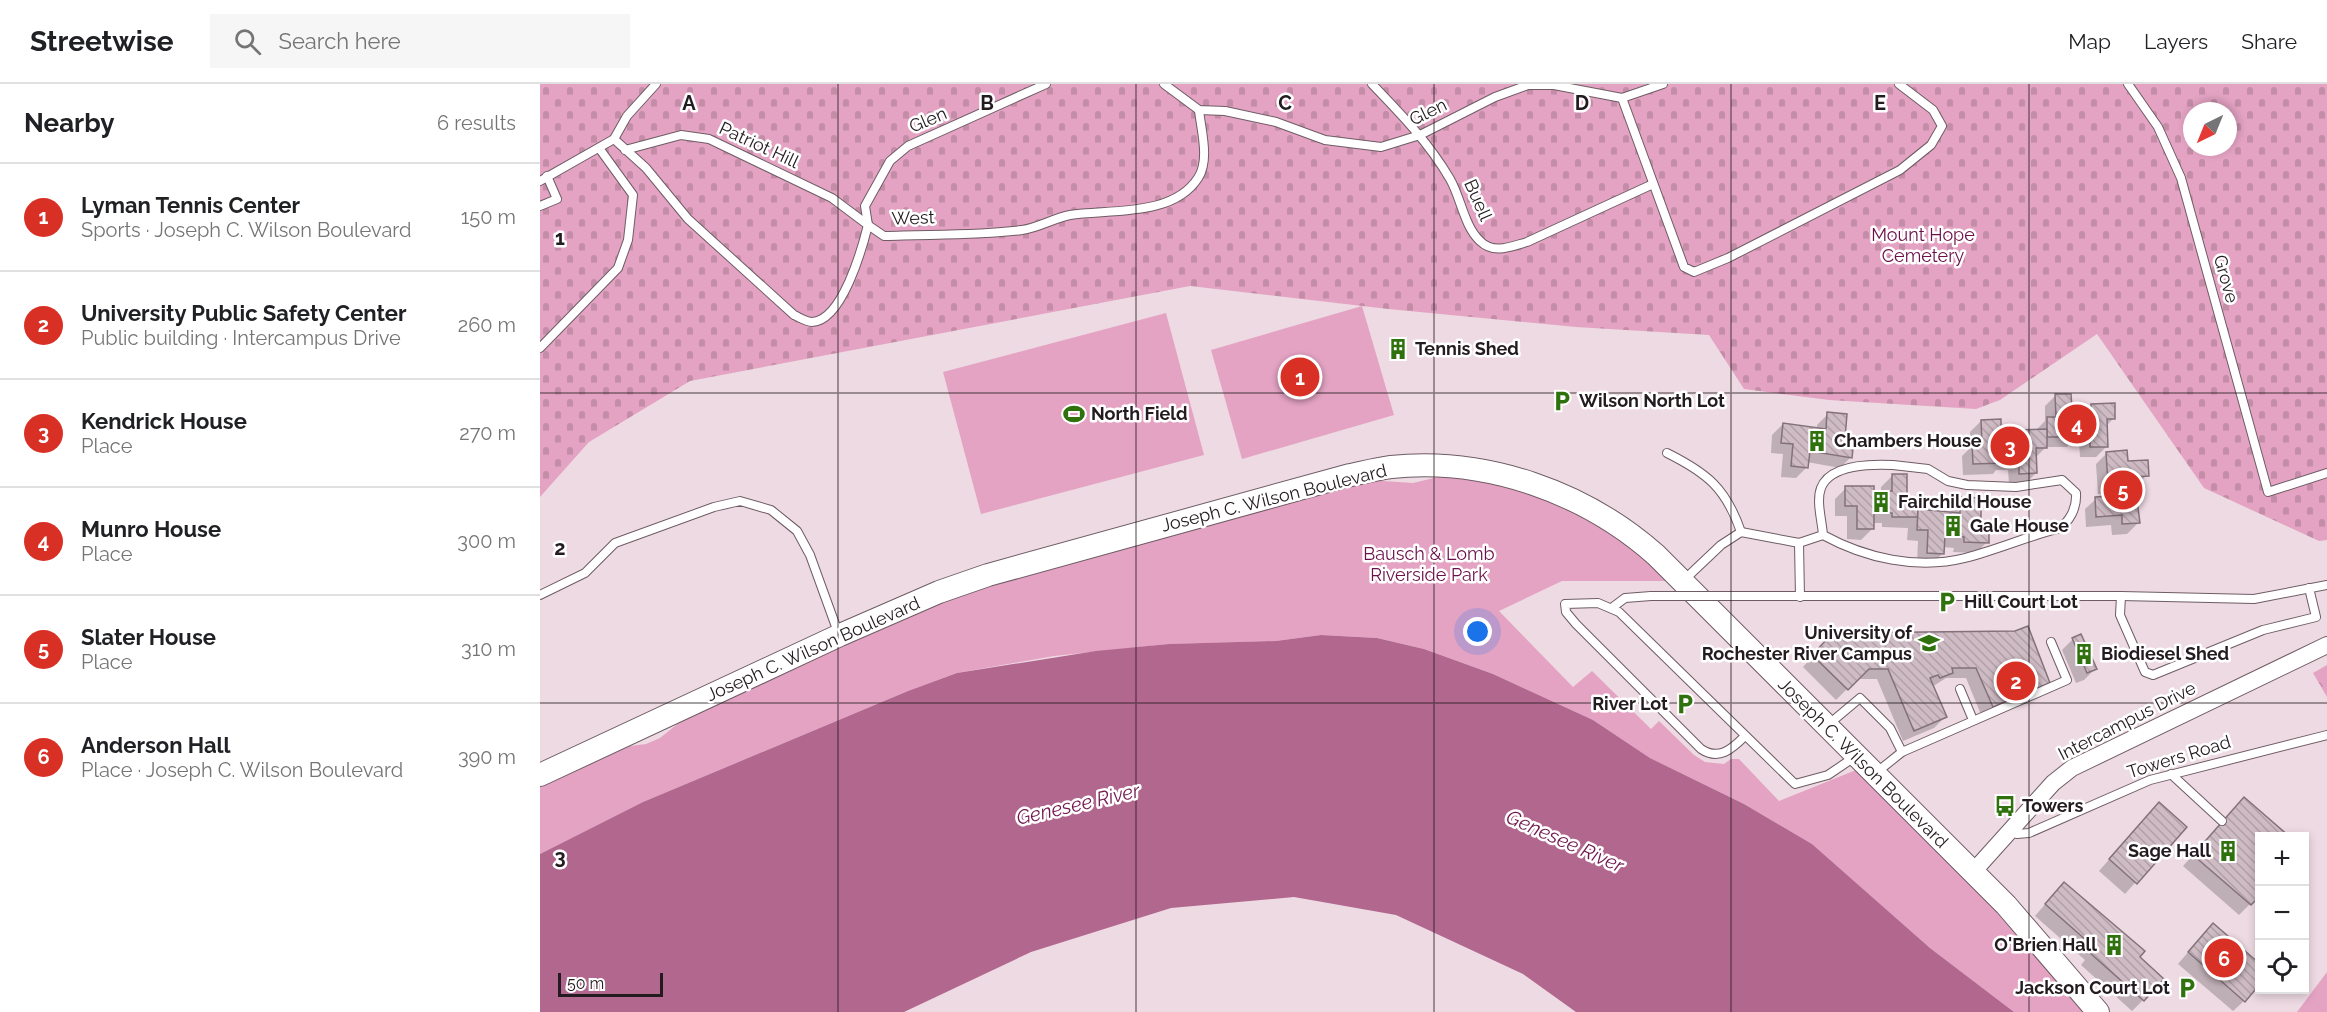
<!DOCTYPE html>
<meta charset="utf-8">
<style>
body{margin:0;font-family:Raleway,sans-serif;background:#f6f6f6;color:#202124}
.controls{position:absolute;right:18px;bottom:18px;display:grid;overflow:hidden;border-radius:0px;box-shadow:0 3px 9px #0003}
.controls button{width:54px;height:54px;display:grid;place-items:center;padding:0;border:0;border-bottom:2px solid #e0e0e0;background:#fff;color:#202124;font:30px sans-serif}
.compass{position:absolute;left:1643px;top:18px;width:54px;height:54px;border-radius:50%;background:#fff;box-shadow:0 3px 9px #0003;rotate:223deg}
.scale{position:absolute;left:18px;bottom:15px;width:105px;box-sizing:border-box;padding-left:6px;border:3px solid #231b1f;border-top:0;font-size:16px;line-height:21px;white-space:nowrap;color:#231b1f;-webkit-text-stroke:4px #fff;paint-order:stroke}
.you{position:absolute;left:938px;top:548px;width:21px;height:21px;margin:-15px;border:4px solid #fff;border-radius:50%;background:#1a73e8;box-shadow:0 0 0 9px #1a73e833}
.badge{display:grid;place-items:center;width:39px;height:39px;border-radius:50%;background:#d93025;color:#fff;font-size:20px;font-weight:700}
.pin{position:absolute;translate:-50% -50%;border:3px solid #fff;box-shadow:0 2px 6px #0006}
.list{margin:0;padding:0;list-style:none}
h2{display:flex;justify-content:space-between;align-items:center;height:78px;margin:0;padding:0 24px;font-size:26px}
h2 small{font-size:20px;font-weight:400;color:#757577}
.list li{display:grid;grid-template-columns:39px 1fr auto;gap:18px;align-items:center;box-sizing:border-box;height:108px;padding:0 24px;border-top:2px solid #e0e0e0}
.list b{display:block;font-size:22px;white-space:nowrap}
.list p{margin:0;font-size:20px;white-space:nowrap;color:#757577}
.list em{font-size:20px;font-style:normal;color:#757577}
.icon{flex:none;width:33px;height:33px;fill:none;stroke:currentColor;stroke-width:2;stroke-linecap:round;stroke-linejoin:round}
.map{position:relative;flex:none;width:1787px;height:928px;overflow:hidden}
header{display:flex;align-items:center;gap:36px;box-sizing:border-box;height:84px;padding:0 30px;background:#fff;border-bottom:2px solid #e0e0e0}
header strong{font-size:28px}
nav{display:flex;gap:33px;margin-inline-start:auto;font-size:21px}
.search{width:420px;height:54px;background:#f6f6f6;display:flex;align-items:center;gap:15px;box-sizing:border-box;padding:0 21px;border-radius:0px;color:#757577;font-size:22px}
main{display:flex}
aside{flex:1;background:#fff}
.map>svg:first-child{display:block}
.forest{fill:url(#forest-crowns)}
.cemetery{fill:url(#cemetery-stones);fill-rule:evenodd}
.park{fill:#e4a3c3}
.water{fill:#b1678e}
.shadow{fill:#0003}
.building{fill:url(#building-back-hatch);stroke:#84727b;stroke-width:1.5}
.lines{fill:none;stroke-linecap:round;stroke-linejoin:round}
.lane-casing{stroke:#6e5c64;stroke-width:10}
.street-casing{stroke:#6e5c64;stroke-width:18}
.secondary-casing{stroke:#6e5c64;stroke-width:24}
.lane{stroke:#fff;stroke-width:8}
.street{stroke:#fff;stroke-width:16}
.secondary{stroke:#fff;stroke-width:22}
.lane-bridge-casing{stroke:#6e5c64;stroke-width:10;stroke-linecap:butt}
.lane-bridge{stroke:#fff;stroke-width:8}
.grid{fill:none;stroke:#231b1f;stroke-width:1.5;stroke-opacity:0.55}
.labels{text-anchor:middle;stroke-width:5;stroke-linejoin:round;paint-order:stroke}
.street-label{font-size:18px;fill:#231b1f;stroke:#fff}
.park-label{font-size:18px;fill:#6b1049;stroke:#fff}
.poi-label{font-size:18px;font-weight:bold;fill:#231b1f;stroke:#fff;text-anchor:start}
.water-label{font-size:20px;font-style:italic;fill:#72184f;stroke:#fff}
.grid-label{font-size:20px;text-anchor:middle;font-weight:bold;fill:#231b1f;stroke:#fff;stroke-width:5;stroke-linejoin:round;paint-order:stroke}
</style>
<header>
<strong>Streetwise</strong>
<div class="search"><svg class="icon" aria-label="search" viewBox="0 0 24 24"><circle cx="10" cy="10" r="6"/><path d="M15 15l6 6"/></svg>Search here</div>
<nav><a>Map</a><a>Layers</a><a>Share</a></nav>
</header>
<main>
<aside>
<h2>Nearby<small>6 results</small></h2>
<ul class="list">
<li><span class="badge">1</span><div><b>Lyman Tennis Center</b><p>Sports · Joseph C. Wilson Boulevard</p></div><em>150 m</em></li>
<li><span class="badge">2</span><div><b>University Public Safety Center</b><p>Public building · Intercampus Drive</p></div><em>260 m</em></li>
<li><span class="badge">3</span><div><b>Kendrick House</b><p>Place</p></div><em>270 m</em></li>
<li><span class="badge">4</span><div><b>Munro House</b><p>Place</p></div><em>300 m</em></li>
<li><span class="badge">5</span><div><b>Slater House</b><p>Place</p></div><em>310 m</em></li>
<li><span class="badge">6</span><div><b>Anderson Hall</b><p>Place · Joseph C. Wilson Boulevard</p></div><em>390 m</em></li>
</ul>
</aside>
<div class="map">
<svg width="1787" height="928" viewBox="0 0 1787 928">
<defs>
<pattern id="forest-crowns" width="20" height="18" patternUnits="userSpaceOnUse" patternTransform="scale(1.5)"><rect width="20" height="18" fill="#e4a3c3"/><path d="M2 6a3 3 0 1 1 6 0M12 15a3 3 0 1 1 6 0" fill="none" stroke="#c38ca7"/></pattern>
<pattern id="cemetery-stones" width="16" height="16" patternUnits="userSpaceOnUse" patternTransform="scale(1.5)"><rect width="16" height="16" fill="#e4a3c3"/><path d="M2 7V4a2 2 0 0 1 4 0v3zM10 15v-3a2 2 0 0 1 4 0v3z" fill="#c38ca7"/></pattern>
<pattern id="building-back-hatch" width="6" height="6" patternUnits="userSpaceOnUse" patternTransform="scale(1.5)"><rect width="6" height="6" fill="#cfbbc4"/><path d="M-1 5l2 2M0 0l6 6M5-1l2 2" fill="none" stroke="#b1a0a8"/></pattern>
</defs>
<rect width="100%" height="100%" fill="#eedae3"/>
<polygon class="forest" points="1787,581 1787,613 1773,589"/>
<path class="cemetery" d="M 0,0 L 1787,0 L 1787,456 L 1779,457 L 1664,404 L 1557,250 L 1460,316 L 1436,325 L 1289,316 L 1204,305 L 1169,251 L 1036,243 L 848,225 L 650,202 L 150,297 L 49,358 L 0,413 ZM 1652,27 L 1688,27 L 1688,63 L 1652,63 Z"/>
<g class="park">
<polygon points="822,222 854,331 702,375 671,266"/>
<polygon points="626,229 664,371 441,430 403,288"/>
<path d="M 902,392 C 923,395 945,396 966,401 C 1029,416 1083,454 1129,497 L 1022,497 L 959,527 L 1033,603 L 1052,587 L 1111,645 L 1119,637 L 1154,671 L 1165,678 L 1184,680 L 1191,675 L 1199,675 L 1239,717 L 1316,686 L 1414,785 L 1430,798 L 1550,928 L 1474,928 L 1390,864 L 1272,760 L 1204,720 L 1110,674 L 1053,636 L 953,590 L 884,565 L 837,554 L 781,551 L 736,557 L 629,560 L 514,572 L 417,589 L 368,607 L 103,718 L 0,770 L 0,702 L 83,663 L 106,660 L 120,654 L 145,634 L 356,535 L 413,512 L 828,396 L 873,399 Z"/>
<polygon points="1787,888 1787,928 1757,928"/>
</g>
<polygon class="water" points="781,551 837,554 884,565 953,590 1053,636 1110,674 1204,720 1272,760 1390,864 1474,928 1036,928 983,890 856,831 754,813 631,824 491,868 364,928 0,928 0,770 103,718 368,607 417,589 556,567 629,560 736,557"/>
<g class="shadow">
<polygon points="1516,311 1530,326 1548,325 1552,321 1574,334 1566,342 1567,362 1556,373 1540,373 1539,358 1531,358 1527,363 1506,363 1495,374 1496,389 1485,400 1469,400 1468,386 1456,386 1453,390 1423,391 1422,372 1431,363 1430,348 1441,337 1460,352 1496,346 1505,337 1505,322"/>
<polygon points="1288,330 1311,373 1300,384 1267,378 1267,383 1256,394 1241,393 1243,370 1231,369 1232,351 1243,340 1277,345 1277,341"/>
<polygon points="1567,369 1607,391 1594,403 1598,439 1587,450 1572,451 1571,441 1546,443 1545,425 1556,415 1561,414 1561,410 1558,410 1556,380"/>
<polygon points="1352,392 1365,416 1376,427 1410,428 1421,414 1439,439 1447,458 1436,469 1413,468 1414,464 1403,463 1403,469 1392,480 1377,480 1378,457 1367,456 1368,444 1342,443 1342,439 1332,439 1332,445 1321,456 1307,455 1307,432 1295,432 1295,415 1306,404 1341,409 1341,403"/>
<polygon points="1293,550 1509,598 1498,609 1442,633 1426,594 1406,594 1392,603 1405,633 1394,644 1363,657 1337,595 1317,595 1296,616 1263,583"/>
<polygon points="1533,555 1555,585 1544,596 1536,599 1522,566"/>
<polygon points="1704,715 1747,752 1720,752 1720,810 1699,831 1643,782"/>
<polygon points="1608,731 1645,743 1585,810 1559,787"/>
<polygon points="1513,811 1598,873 1603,916 1592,927 1541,881 1545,876 1495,832"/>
<polygon points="1662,852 1704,917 1693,927 1638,880"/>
</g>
<g class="building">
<polygon points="853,257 865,259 863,273 852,272"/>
<polygon points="1515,310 1531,310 1532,324 1551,324 1551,320 1575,319 1575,335 1567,335 1568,363 1550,363 1550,348 1539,348 1539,353 1507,353 1507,333 1516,333"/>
<polygon points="1287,328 1307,330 1305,355 1314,355 1312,374 1270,367 1268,384 1251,382 1253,360 1241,359 1243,339 1286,345"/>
<polygon points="1461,335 1461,350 1476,350 1476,346 1507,345 1507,364 1496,364 1497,389 1479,390 1479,376 1465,376 1465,379 1433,380 1432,359 1442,359 1441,336"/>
<polygon points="1587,366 1588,377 1608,376 1609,392 1594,393 1600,439 1582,440 1582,431 1556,433 1555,413 1572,412 1572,400 1568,400 1566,368"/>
<polygon points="1352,390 1367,390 1367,415 1378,415 1378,433 1352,433 1352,429 1334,429 1334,445 1317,445 1317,422 1305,422 1305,402 1334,402 1334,407 1352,407"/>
<polygon points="1420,413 1441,414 1441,438 1449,438 1449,459 1424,458 1424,453 1405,452 1404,470 1387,469 1388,446 1377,446 1378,425 1420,429"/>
<polygon points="1488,542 1510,599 1453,623 1436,584 1412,584 1413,589 1400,594 1398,591 1390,594 1407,633 1374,647 1348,585 1329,585 1308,606 1272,571 1293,549 1475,547"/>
<polygon points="1541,550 1557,585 1547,589 1532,554"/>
<polygon points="1704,713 1749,752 1720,752 1720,812 1711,821 1653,771"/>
<polygon points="1619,718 1647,743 1597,800 1569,775"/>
<polygon points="1524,798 1605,867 1600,873 1624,895 1604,917 1550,869 1555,864 1505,820"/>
<polygon points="1673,839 1720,880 1720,900 1705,918 1648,868"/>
</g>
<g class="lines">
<defs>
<g id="lane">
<polyline points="624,0 659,26 685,27 736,38 785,56 841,63 880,51 955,13 988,1 1014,1 1082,14 1144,183 1154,188 1188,174 1360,86 1391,61 1402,42 1393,26 1359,0"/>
<path d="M 832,0 C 861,30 889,59 910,95 C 921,114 924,142 940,157 C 954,171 972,162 987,158 L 1113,100"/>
<polyline points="1588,0 1618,43 1641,94 1728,408 1787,389"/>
<polyline points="1082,14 1123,0"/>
<path d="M 74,55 L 106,84 L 148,135 L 254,231 C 259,233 266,238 272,238 C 302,237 322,165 328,141 L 344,152 C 389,150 437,152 482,146 C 498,144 514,134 530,131 C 570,125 633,133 658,94 C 670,76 661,46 659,26"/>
<polyline points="85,66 141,51 169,55 292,114 328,141"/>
<polyline points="0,97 74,55 87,32 116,0"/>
<polyline points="0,122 17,115 7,92"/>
<polyline points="328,141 325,122 350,77 368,62 506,0"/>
<polyline points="0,264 78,184 88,156 93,111 59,64"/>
<path d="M 1127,369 C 1167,389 1186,404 1201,448"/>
<path d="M 1353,381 L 1388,385 L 1408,397 L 1427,401 L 1476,403 L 1522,396 L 1536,409 C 1537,423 1530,439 1517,445 C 1486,453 1456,466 1425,474 C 1377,486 1325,474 1283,451 C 1282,437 1276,417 1281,404 C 1290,380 1333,380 1353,381 Z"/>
<polyline points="1259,459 1260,513"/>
<polyline points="1143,497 1181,461 1201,448 1259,459 1283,451"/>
<polyline points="0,511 45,489 75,459 174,423 200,417 231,426 257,447 270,471 299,551"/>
<polyline points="1207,512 1581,512 1714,515 1787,501"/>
<polyline points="1581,512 1580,531 1605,588 1613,591 1723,546 1776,533 1769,504"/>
<polyline points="1073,523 1085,514 1111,512"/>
<polyline points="1420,605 1433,636"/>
<polyline points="1289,640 1320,614 1350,644 1362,668"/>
<path d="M 1205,652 C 1192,665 1179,677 1161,665 L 1036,540 L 1026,528 L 1025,520 L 1058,519 L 1079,528 L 1255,700 L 1288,691 L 1316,672"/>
<polyline points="1337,688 1362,668 1527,596 1511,558"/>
<polyline points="1631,690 1682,737"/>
<polyline points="1472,747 1477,750 1489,749 1610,696 1787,651"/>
</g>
<polyline id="street" points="1433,788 1513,699 1532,684 1787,561"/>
<path id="secondary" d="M 0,691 L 300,551 L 399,508 L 448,491 L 806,392 C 821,389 836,385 851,383 C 946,373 1045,408 1116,471 L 1466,821 L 1558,928"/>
</defs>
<use href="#lane" class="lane-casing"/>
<use href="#street" class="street-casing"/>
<use href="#secondary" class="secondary-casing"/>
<use href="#lane" class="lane"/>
<use href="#street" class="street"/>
<use href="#secondary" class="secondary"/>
<defs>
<polyline id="lane-bridge" points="1111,512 1207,512"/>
</defs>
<use href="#lane-bridge" class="lane-bridge-casing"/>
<use href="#lane-bridge" class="lane-bridge"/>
</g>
<path class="grid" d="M 298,0 L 298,928M 596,0 L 596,928M 894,0 L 894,928M 1191,0 L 1191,928M 1489,0 L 1489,928M 0,309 L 1787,309M 0,619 L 1787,619"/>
<defs>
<symbol id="building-bare" viewBox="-9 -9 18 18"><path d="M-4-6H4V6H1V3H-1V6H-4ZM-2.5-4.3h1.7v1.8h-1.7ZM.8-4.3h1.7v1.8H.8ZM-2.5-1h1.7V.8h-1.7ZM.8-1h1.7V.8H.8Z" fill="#2e710d" stroke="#fff" stroke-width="2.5" paint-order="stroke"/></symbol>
<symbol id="parking-bare" viewBox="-9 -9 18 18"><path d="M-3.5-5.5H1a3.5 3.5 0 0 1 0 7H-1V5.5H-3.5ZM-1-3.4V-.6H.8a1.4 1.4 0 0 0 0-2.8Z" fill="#2e710d" stroke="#fff" stroke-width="2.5" paint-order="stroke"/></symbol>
<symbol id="stadium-bare" viewBox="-9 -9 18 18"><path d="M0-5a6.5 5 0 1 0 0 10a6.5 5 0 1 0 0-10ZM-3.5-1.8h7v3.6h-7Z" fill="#2e710d" stroke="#fff" stroke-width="2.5" paint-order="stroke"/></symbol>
<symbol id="university-bare" viewBox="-9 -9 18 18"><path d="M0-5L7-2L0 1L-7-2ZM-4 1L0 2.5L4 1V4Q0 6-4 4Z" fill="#2e710d" stroke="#fff" stroke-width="2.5" paint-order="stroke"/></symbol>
<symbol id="bus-bare" viewBox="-9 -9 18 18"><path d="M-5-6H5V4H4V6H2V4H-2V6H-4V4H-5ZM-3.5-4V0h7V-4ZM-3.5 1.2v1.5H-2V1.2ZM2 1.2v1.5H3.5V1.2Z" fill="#2e710d" stroke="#fff" stroke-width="2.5" paint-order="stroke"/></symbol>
</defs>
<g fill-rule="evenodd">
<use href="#building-bare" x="843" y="250" width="30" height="30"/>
<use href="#parking-bare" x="1007" y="302" width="30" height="30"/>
<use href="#stadium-bare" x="519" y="315" width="30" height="30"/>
<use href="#building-bare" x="1262" y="342" width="30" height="30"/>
<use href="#building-bare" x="1326" y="403" width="30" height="30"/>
<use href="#building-bare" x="1398" y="427" width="30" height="30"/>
<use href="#parking-bare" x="1392" y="503" width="30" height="30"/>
<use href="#university-bare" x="1374" y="544" width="30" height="30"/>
<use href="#building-bare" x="1529" y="555" width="30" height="30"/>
<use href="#parking-bare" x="1130" y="605" width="30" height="30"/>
<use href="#bus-bare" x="1450" y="707" width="30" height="30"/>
<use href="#building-bare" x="1673" y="752" width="30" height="30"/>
<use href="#building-bare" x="1559" y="846" width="30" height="30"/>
<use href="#parking-bare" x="1632" y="889" width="30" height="30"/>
</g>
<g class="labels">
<g class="street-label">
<text transform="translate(888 28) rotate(-26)" y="6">Glen</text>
<text transform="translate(388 36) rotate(-23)" y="6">Glen</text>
<text transform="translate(219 61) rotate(25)" y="6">Patriot Hill</text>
<text transform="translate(938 116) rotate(66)" y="6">Buell</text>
<text transform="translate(373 134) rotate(-2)" y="6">West</text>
<text transform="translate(1686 195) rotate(74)" y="6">Grove</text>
<text transform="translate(734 414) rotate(-14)" y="6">Joseph C. Wilson Boulevard</text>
<text transform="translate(273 565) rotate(-24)" y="6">Joseph C. Wilson Boulevard</text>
<text transform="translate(1587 637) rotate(-27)" y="6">Intercampus Drive</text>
<text transform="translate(1639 673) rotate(-17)" y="6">Towers Road</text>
<text transform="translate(1323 679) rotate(45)" y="6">Joseph C. Wilson Boulevard</text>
</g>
<g class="park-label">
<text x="1383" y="157">Mount Hope<tspan x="1383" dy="21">Cemetery</tspan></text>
<text x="889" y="476">Bausch &amp; Lomb<tspan x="889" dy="21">Riverside Park</tspan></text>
</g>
<g class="poi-label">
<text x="875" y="271">Tennis Shed</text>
<text x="1039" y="323">Wilson North Lot</text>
<text x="551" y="336">North Field</text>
<text x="1294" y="363">Chambers House</text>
<text x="1358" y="424">Fairchild House</text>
<text x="1430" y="448">Gale House</text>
<text x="1424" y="524">Hill Court Lot</text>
<text x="1372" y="555" text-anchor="end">University of<tspan x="1372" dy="21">Rochester River Campus</tspan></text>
<text x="1561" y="576">Biodiesel Shed</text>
<text x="1128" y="626" text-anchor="end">River Lot</text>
<text x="1482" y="728">Towers</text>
<text x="1671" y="773" text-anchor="end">Sage Hall</text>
<text x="1557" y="867" text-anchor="end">O'Brien Hall</text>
<text x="1630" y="910" text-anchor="end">Jackson Court Lot</text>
</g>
<g class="water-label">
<text transform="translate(538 720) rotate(-13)" y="7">Genesee River</text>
<text transform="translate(1025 757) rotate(24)" y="7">Genesee River</text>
</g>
</g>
<g class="grid-label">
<text x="149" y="26">A</text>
<text x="447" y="26">B</text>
<text x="745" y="26">C</text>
<text x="1042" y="26">D</text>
<text x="1340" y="26">E</text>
<text x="20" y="161">1</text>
<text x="20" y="471">2</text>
<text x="20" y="780">3</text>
</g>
</svg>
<div class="controls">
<button>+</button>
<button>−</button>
<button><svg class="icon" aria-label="locate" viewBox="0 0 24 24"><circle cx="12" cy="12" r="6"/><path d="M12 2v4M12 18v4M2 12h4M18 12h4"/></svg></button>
</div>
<svg class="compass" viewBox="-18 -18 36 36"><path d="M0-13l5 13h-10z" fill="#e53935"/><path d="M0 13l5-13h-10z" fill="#757577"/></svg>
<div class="scale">50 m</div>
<div class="you"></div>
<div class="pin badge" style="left:760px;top:293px">1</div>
<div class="pin badge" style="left:1476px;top:597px">2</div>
<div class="pin badge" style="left:1470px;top:362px">3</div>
<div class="pin badge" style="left:1537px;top:340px">4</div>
<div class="pin badge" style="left:1583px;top:406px">5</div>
<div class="pin badge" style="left:1684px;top:874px">6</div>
</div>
</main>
